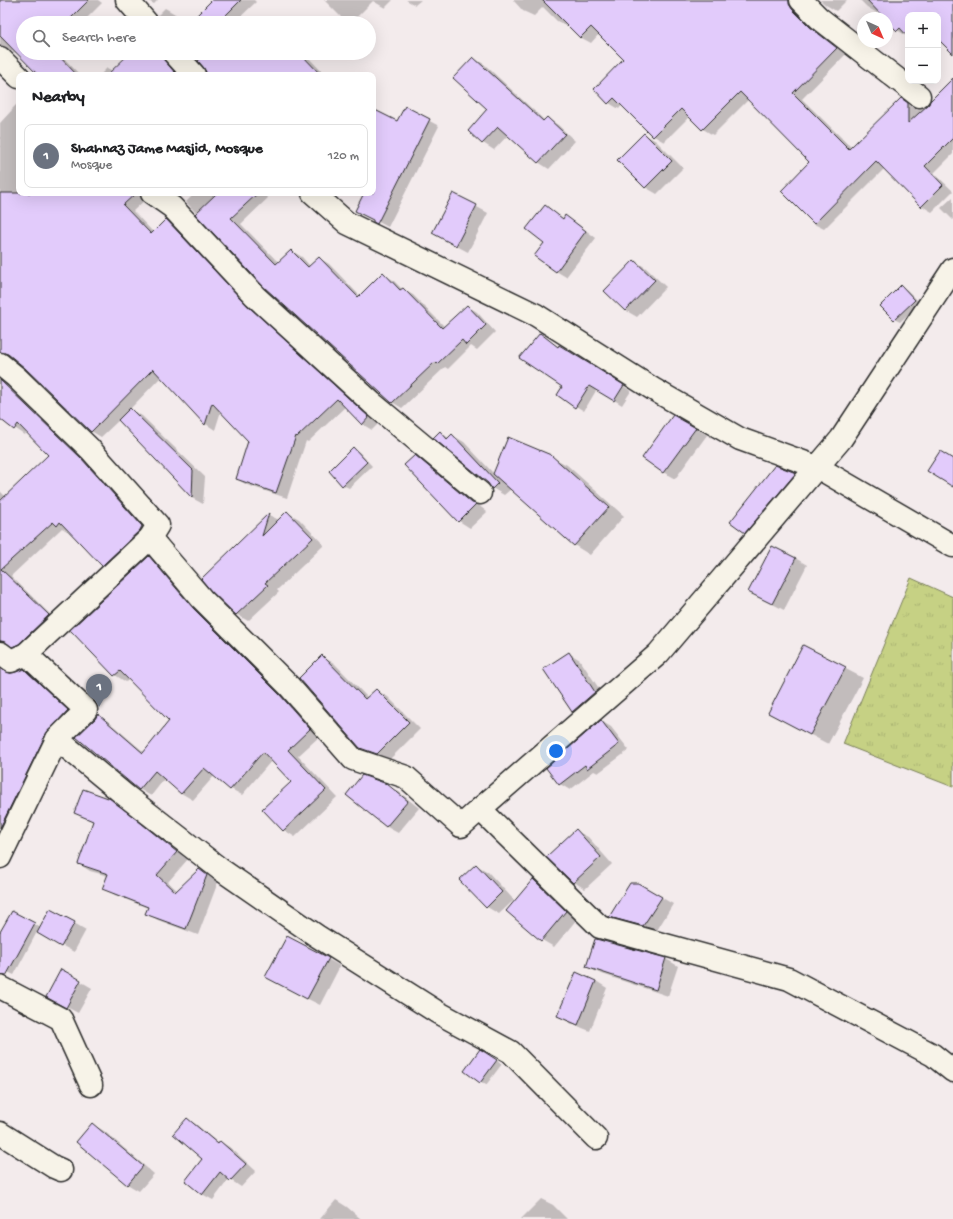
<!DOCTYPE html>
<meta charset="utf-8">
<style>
body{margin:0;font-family:"Gochi Hand",sans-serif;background:#f2f2f2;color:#202124}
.controls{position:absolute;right:12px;top:12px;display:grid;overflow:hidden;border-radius:8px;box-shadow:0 4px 16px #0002}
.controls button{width:36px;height:36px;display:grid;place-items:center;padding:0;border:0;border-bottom:1px solid #e0e0e0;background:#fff;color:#202124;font:20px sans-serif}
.compass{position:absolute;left:857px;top:12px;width:36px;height:36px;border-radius:50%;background:#fff;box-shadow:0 4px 16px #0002;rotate:136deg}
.you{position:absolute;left:556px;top:751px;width:14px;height:14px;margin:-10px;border:3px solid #fff;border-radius:50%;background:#1a73e8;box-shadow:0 0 0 6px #1a73e833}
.badge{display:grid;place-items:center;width:26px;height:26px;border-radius:50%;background:#db2777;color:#fff;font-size:13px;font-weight:700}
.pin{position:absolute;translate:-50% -33px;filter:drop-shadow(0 1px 2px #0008)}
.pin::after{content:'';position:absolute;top:21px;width:14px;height:12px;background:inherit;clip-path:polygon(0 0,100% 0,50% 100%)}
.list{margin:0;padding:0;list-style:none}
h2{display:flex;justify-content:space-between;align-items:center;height:52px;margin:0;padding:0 16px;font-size:17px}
h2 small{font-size:13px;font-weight:400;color:#757577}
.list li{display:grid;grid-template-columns:26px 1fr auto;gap:12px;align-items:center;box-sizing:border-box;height:64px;margin:0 8px 8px;padding:0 8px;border:1px solid #e0e0e0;border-radius:8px}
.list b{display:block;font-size:15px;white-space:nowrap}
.list p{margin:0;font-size:13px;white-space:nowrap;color:#757577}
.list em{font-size:13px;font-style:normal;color:#757577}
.icon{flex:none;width:22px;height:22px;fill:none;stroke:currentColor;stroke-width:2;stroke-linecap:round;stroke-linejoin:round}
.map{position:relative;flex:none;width:953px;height:1219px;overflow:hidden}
.search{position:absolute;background:#fff;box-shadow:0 4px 16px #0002;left:16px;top:16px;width:360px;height:44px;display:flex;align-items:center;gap:10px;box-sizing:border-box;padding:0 14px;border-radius:22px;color:#757577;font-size:15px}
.panel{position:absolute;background:#fff;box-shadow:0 4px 16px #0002;left:16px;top:72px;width:360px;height:124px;border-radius:8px}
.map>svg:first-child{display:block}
.park{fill:url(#park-tufts);stroke:#787e58}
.shadow{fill:#0003}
.building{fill:#e2cbfb;stroke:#2b2b2b}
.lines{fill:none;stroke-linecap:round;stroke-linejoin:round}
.minor-casing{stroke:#2b2b2b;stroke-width:25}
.minor{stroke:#f7f3e8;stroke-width:22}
</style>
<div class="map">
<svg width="953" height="1219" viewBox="0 0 953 1219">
<defs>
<pattern id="park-tufts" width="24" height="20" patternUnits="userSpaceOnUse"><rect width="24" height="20" fill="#c6d184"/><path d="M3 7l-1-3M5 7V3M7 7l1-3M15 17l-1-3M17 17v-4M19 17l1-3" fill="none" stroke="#aab472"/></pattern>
</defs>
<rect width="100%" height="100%" fill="#f3ebec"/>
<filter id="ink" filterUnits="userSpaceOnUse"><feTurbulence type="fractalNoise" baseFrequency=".025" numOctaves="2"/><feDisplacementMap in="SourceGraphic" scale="8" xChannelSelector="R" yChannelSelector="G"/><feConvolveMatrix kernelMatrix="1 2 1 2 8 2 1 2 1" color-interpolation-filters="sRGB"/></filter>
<g filter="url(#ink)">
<polygon class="park" points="911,578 953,597 953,787 843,744"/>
<g class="shadow">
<polygon points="0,0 98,0 102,3 82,23 23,23 23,53 59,53 80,75 39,75 22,56 12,51 8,51 0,57"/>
<polygon points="147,0 158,0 154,4"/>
<polygon points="213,0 254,0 256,2 234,23 190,23"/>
<polygon points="324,0 393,0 385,8 373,1 351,23 341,17"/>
<polygon points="406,0 421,0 415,5"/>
<polygon points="513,0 800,0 802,16 820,34 846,54 802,99 852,148 901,99 917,109 924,108 953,80 953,154 934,173 953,191 932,212 922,206 884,169 824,229 814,224 811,162 749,99 713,135 703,129 690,116 664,142 654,136 622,105 619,109 609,103 625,59 599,34 591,43 580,37 569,25 567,26 557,21 543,7 534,16 523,11"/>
<polygon points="820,0 847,0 836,11 826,5"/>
<polygon points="860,0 953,0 953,53 942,41 938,46 938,15 908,15 907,36 897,30 887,19 887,18 886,18 879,11 877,13 867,7"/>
<polygon points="165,8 175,14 184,23 160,23 158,15"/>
<polygon points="131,53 173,53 181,75 100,75 107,68 113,71"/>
<polygon points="192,53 300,53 308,57 325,75 207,75 204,66"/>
<polygon points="473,58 484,64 545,121 547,118 558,125 575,141 549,169 538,162 508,135 494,150 483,143 469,131 488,109"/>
<polygon points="19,102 19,193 143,193 147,198 133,211 154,233 166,220 176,226 257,312 379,423 372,430 362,424 346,406 308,442 306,441 287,498 247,485 237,479 250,441 221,411 215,430 206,424 161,377 130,409 142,416 205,477 203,504 192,498 119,420 101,437 91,431 25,367 13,357 6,358 0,362 0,123 13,109 12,109"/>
<polygon points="405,108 439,126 388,227 367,216 365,193 373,193 373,110 398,122"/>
<polygon points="644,134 656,141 683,168 657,194 645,187"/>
<polygon points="195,193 264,193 268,198 241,224 279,263 292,251 302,257 310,266 319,258 329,264 360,296 383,274 393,280 402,289 413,295 445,327 467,306 477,312 495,332 477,350 471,346 448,369 445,367 402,408 392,402 264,286 186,202"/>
<polygon points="453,194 488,213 468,252 445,240"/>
<polygon points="953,197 953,220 941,208"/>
<polygon points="545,206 564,219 566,217 575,222 596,238 566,277 556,271 546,243"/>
<polygon points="635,261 646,268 666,287 637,317 625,310"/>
<polygon points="901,286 907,290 920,303 900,322 894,319"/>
<polygon points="540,334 559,347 567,350 631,391 622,405 597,389 584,411 558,395 563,387"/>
<polygon points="0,377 2,381 18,393 91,465 152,533 113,571 103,565 69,529 67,531 62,528 11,576 58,622 23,652 13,646 5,647 0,651 0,491 6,497 50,455 27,431 25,435 0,418"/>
<polygon points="674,416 707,435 675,479 663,472"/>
<polygon points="440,433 449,438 452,435 464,442 494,474 550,456 567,465 624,516 590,555 574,545 511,489 504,495 492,488 489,483"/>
<polygon points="353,449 359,452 372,466 349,488 343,485 330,471"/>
<polygon points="415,456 427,463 487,512 470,528 459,521"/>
<polygon points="775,466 796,474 807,480 757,539 745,532"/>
<polygon points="287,512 299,519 324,545 277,590 279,592 248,621 236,614 202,579 269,515 279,520"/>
<polygon points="149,557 160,564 291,702 320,736 298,756 337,797 295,837 284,830 264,809 293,782 272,760 242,795 231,789 215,775 193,800 181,793 165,778 151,796 139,789 96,719 98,715 109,722 145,753 170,721 129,679 126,682 115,675"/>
<polygon points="795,558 807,565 784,610 761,598"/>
<polygon points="804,647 863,678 828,744 769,713"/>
<polygon points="569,653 580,660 606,699 585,718 573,711 545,669"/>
<polygon points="322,657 334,663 368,698 376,690 388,697 420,729 389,760 373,755 361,747"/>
<polygon points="0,667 9,674 24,670 34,676 77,717 0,855"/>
<polygon points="601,721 611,727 629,750 598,773 594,771 570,790 560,784"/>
<polygon points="386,785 399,792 419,808 398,833 387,827 348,794"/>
<polygon points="110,800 122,807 188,859 168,882 178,891 200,870 218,882 198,935 158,920 146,913 148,908 115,895 104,888 108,876 90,871 79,864 94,822 75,813"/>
<polygon points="576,831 588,837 612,864 585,889 574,882"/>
<polygon points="476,865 488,872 514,900 499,914 487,907 461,880"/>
<polygon points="533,880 545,887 577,919 554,947 542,940 507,911"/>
<polygon points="650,891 673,904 656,932 622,923 611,916"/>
<polygon points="74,923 86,930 74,952 37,932 14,975 0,968 0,930 2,931 34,924 41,928"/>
<polygon points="288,937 340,966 320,1005 278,984"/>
<polygon points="596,940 666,959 678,966 668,996 599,973 587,967"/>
<polygon points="80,981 92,988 78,1013 59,1003"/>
<polygon points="596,981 607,988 590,1031 570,1023 558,1016"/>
<polygon points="480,1051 502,1064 486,1085 465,1071"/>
<polygon points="187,1119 197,1125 219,1144 221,1142 231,1148 256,1171 241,1187 229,1179 213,1200 202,1194 204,1159"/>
<polygon points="92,1124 104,1131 154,1174 139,1191 127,1184"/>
<polygon points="541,1199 553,1205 567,1219 521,1219"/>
<polygon points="336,1200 347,1207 361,1219 320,1219"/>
</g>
<g class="building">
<polygon points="0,0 89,0 66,23 23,23 23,53 56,53 77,75 38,75 0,36"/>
<polygon points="212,0 241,0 218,23 189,23"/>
<polygon points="542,0 789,0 789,4 792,9 810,27 837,48 793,93 849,149 901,98 908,103 908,123 929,104 930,101 953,78 953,138 925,166 943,185 921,207 876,161 814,224 781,191 809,162 740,92 702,130 681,109 653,137 614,98 608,104 594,89 623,59 591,27 580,38"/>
<polygon points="867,0 953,0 953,54 938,39 938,15 908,15 908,37 900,28 897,31 887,21 887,18 884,18"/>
<polygon points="130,53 159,53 165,61 177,75 107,75"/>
<polygon points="207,53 300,53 321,75 206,75 206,72 203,67 198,61"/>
<polygon points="473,57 543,121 547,117 565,134 538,163 498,127 482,144 468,131 487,109 453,78"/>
<polygon points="405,106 430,119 377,224 373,222 373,220 355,211 364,193 373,193 373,109 397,121"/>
<polygon points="644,133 672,161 645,188 617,160"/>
<polygon points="0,193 136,193 123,205 151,234 166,219 247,305 369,417 362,425 337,399 297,437 296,436 276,493 236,479 248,441 212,403 205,425 153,369 91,432 25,368 8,354 0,352"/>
<polygon points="217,193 258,193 231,218 276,264 291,250 308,267 319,257 358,297 383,272 400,290 403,288 442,328 467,305 486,325 466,345 462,340 437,364 435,362 392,403 264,287 195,214"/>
<polygon points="453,193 477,205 456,246 432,233"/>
<polygon points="545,205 563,219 565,215 586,231 556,272 534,256 544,243 526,229"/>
<polygon points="634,260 655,280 625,311 604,291"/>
<polygon points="901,285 915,300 894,320 880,306"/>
<polygon points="540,333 558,347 559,345 624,385 614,401 589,386 575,408 557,395 562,387 519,358"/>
<polygon points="0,380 81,458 142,526 140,530 102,566 60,522 57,526 53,522 1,569 49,615 19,644 12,647 7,643 0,641 0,501 48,455 18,424 14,430 0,419"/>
<polygon points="130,408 193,470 192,498 118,420"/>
<polygon points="673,415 696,428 663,473 642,458"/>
<polygon points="440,431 447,439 452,434 498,483 492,489 488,483 433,438"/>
<polygon points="508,437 551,455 609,507 574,546 493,474"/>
<polygon points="353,447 367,462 342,486 329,471"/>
<polygon points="940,451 953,459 953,487 927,471"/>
<polygon points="415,455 472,503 476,504 458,522 404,465"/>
<polygon points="775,465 796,473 745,533 730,522"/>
<polygon points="287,511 313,538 265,583 268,585 236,615 211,591 201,579 269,513 262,536"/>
<polygon points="772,546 796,558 772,604 748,592"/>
<polygon points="149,556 193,608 280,695 310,729 288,750 326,790 283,831 262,809 291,782 263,752 230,790 204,768 181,794 155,771 139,790 76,737 95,719 98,714 143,753 169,721 120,671 114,676 70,630"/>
<polygon points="803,645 846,667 810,735 768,713"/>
<polygon points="569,652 595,692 572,712 543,669"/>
<polygon points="322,655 365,699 376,689 409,722 377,754 360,748 299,678"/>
<polygon points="0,668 10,673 16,672 24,669 68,710 46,734 0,828"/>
<polygon points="601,720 619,744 587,769 585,765 559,785 546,768"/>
<polygon points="362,775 387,784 408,801 386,827 346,795"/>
<polygon points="83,789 111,799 177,852 157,875 175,892 199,869 207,875 186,929 145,914 148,907 102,889 108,874 78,864 93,821 74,813"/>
<polygon points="576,829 601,857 573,883 546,857"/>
<polygon points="476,864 502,892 486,908 459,880"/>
<polygon points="533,879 566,911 541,941 506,911"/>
<polygon points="630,883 638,883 662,897 643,926 609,917"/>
<polygon points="50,909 75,922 61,947 37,933"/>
<polygon points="12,911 35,923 6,976 0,975 0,932"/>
<polygon points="287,936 329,958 307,999 265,977"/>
<polygon points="595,939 596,939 666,958 656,990 586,967"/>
<polygon points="61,969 81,980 66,1008 46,997"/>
<polygon points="576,972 596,981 578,1025 557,1016"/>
<polygon points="480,1049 497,1060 480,1083 464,1071"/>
<polygon points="187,1118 218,1144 220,1141 246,1164 230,1181 220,1172 202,1195 185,1181 202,1159 173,1134"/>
<polygon points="92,1123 143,1166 127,1185 76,1142"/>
</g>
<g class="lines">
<defs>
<g id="minor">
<polyline points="127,0 147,23"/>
<polyline points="801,0 819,18 919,96"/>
<polyline points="174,53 194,75"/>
<polyline points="0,58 19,77"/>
<polyline points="152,193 172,207 255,296 372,403 480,493"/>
<polyline points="313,193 347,223 536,315 653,389 740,439 817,467 953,546"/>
<polyline points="0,364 16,377 90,449 158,525 150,538"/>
<polyline points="0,653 11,661 26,654 150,538 202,599 289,686 353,759 406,777 461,826 480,809 600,927 789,979 933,1055 953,1071"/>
<polyline points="26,654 86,710 57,739 126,796 220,869 317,936 437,1012 511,1052 596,1138"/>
<polyline points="480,809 658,654 841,439 953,269"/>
<polyline points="0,857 57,739"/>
<polyline points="0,987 61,1019 91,1085"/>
<polyline points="0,1133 54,1167 61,1170"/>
</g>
</defs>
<use href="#minor" class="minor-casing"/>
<use href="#minor" class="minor"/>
</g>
</g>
</svg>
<div class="controls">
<button>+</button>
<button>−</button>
</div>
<svg class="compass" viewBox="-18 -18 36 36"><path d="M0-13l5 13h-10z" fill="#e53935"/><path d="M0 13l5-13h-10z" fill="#757577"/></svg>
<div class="you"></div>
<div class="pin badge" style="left:99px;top:707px;background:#6b7280">1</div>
<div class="search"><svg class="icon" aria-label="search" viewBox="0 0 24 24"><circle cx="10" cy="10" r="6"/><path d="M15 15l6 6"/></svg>Search here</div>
<section class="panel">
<h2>Nearby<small></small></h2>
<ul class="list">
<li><span class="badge" style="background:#6b7280">1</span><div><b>Shahnaz Jame Masjid, Mosque</b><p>Mosque</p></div><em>120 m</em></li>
</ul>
</section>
</div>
